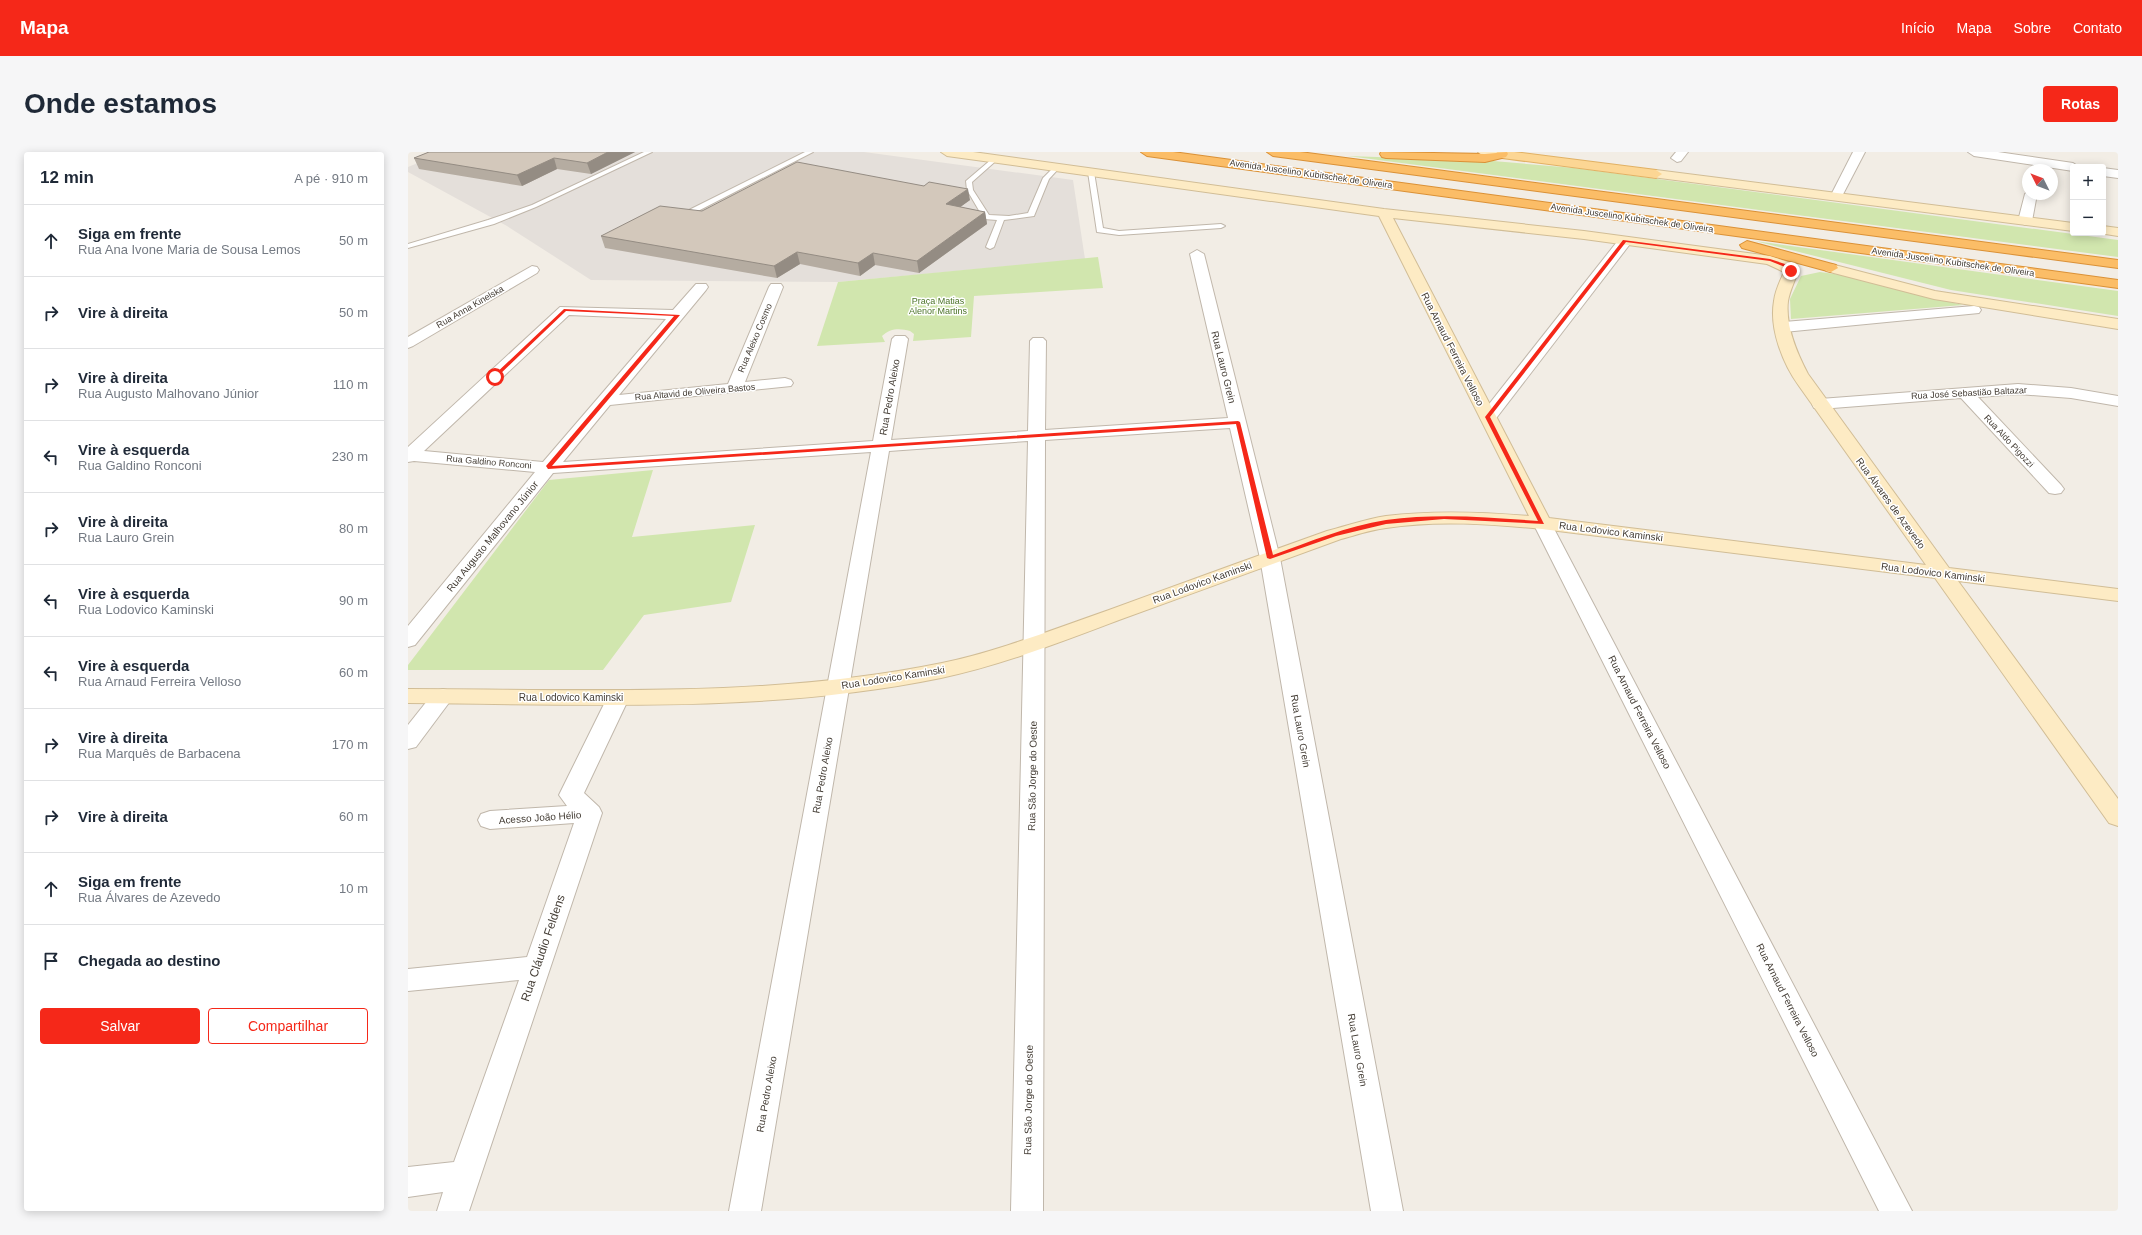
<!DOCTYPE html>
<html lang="pt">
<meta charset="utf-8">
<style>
body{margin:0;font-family:Arial,sans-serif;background:#f6f6f7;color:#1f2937}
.controls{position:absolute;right:12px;top:12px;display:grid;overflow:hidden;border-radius:4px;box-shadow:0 2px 10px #0003}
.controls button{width:36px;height:36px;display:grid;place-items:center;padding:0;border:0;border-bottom:1px solid #e0e1e3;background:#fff;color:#1f2937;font:20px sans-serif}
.compass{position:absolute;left:1614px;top:12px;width:36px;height:36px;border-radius:50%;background:#fff;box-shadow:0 2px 10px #0003;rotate:312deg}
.stop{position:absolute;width:12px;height:12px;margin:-9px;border:3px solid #f52819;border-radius:50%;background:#fff}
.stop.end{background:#f52819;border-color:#fff;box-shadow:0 1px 4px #0008}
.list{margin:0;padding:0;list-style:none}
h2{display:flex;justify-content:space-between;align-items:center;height:52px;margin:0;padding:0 16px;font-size:17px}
h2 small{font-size:13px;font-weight:400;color:#747a83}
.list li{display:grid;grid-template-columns:26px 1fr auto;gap:12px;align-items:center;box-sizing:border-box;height:72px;padding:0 16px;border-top:1px solid #e0e1e3}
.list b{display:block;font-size:15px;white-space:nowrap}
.list p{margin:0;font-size:13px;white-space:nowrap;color:#747a83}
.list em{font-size:13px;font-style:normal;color:#747a83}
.actions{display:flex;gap:8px;padding:12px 16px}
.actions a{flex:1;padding:9px 0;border:1px solid #f52819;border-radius:4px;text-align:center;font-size:14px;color:#f52819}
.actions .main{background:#f52819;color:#fff}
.icon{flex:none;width:22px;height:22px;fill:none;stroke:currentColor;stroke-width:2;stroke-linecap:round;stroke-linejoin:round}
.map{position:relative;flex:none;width:1710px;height:1059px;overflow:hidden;border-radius:4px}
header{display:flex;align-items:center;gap:24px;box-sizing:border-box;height:56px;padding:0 20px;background:#f52819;color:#fff}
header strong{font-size:19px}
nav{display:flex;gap:22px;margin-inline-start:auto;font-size:14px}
.intro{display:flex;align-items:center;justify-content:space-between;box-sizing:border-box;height:96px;padding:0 24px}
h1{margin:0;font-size:28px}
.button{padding:10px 18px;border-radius:4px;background:#f52819;color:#fff;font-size:14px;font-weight:700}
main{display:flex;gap:24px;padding:0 24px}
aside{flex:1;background:#fff;border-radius:4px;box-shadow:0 2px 10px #0003}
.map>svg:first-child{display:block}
.industrial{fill:#e4dfda}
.green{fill:#d1e6ae}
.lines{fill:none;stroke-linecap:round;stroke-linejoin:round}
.lane-casing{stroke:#c0b7ab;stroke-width:2}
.street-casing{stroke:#c0b7ab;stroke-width:2}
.secondary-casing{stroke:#d1bd96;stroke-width:2}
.primary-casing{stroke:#e1b164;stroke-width:2}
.highway-casing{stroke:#da9137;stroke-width:2}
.lane{fill:#fff;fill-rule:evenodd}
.street{fill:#fff;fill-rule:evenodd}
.secondary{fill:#fdebc4;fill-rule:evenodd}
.primary{fill:#fcd694;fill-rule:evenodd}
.highway{fill:#fbbd67;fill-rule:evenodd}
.wall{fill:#b5aca1}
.shaded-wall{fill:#948c83}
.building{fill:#d3c8bb;stroke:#948c83}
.route{fill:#f52819}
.labels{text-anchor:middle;stroke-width:3;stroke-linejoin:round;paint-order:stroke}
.far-street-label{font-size:9px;fill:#443d35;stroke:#fff}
.far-park-label{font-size:9px;fill:#4c7429;stroke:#fff}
.street-label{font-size:10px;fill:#443d35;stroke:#fff}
.near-street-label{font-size:12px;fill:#443d35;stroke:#fff}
</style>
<header>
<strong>Mapa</strong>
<nav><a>Início</a><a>Mapa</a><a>Sobre</a><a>Contato</a></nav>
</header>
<div class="intro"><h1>Onde estamos</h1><a class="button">Rotas</a></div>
<main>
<aside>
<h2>12 min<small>A pé · 910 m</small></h2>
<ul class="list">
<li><svg class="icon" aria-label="ahead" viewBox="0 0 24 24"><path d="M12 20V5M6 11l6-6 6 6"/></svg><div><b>Siga em frente</b><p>Rua Ana Ivone Maria de Sousa Lemos</p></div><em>50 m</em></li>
<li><svg class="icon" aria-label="right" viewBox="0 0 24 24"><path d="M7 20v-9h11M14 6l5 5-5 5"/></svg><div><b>Vire à direita</b></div><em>50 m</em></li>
<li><svg class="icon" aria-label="right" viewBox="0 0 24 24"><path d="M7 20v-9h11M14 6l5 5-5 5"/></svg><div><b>Vire à direita</b><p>Rua Augusto Malhovano Júnior</p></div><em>110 m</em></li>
<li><svg class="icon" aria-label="left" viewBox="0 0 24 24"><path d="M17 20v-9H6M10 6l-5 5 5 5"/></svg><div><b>Vire à esquerda</b><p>Rua Galdino Ronconi</p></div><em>230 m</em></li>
<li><svg class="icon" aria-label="right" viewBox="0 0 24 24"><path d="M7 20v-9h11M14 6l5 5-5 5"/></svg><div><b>Vire à direita</b><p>Rua Lauro Grein</p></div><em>80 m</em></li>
<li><svg class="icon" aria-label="left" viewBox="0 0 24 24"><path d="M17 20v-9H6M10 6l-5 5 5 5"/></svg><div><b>Vire à esquerda</b><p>Rua Lodovico Kaminski</p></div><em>90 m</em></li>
<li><svg class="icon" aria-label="left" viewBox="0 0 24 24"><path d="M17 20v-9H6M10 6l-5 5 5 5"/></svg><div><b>Vire à esquerda</b><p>Rua Arnaud Ferreira Velloso</p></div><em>60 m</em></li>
<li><svg class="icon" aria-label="right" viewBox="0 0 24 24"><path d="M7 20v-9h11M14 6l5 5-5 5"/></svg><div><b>Vire à direita</b><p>Rua Marquês de Barbacena</p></div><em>170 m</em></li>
<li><svg class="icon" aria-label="right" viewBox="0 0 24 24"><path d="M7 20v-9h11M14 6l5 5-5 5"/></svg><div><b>Vire à direita</b></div><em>60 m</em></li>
<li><svg class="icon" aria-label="ahead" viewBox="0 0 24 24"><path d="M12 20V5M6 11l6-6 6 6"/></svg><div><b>Siga em frente</b><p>Rua Álvares de Azevedo</p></div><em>10 m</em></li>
<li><svg class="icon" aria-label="arrive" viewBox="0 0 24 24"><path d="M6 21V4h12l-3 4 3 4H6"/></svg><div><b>Chegada ao destino</b></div></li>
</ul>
<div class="actions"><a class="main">Salvar</a><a>Compartilhar</a></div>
</aside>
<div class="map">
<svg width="1710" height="1059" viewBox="0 0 1710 1059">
<rect width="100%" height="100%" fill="#f2ede5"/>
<polygon class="industrial" points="37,0 456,0 665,28 677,107 430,130 183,128 99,74 0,20 0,15"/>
<g class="green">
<polygon points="940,4 1085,9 1166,16 1710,88 1710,105"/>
<polygon points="1347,89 1710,139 1710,164 1543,138"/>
<path d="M 690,105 L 695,136 L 566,144 L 563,185 L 505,189 L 506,182 L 502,179 C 492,176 482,176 474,184 L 477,190 L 409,194 L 430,130 Z"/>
<path d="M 1412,120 C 1460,125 1508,143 1555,153 L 1383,167 L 1382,147 L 1393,124 Z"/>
<polygon points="245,318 224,385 347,373 323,450 236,463 195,518 0,518 0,513 141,328"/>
</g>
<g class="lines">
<defs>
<g id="lane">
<polygon points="236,0 244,0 128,55 86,72 0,96 0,92 80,68 124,53"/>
<polygon points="397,0 405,0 286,61 279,59"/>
<polygon points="585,6 590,7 564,30 565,38 581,63 601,64 620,61 635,26 647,14 652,15 641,27 626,64 596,68 586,95 582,97 578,95 589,68 576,67 559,38 558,29"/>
<polygon points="683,18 686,20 695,76 711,79 813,72 817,74 813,76 711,83 689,80 680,20"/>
</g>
<g id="street">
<polygon points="1268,0 1280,0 1273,9 1269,10 1263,6"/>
<polygon points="1445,0 1457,0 1432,48 1424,48 1422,45"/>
<polygon points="1560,0 1590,0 1665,11 1671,15 1665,15 1665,19 1566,4"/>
<polygon points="1695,16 1710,18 1710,26 1695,24"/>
<polygon points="1620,39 1620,42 1629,42 1624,69 1617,73 1610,69 1617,42"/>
<polygon points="1217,85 1222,86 1224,89 1222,92 1086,269 1074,269 1072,265 1074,261 1212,86"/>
<path d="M 789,98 L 796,102 L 872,406 L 995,1059 L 963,1059 L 852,406 L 822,276 L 637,288 L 635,1059 L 603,1059 L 620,289 L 481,299 L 353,1059 L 321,1059 L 463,300 L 145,321 L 7,493 L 0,495 L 0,474 L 127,320 L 6,309 L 0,310 L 0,295 L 152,155 L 265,158 L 288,132 L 298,132 L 300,135 L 298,138 L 211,243 L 320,232 L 361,135 L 363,132 L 373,132 L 375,135 L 337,230 L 377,226 L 383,228 L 385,231 L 383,234 L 202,253 L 155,310 L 465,289 L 484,187 L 487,184 L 497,184 L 500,187 L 483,288 L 620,279 L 622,189 L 625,186 L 635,186 L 638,189 L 637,278 L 820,266 L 782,102 ZM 161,163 L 258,167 L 135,310 L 16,299 Z"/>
<polygon points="124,114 129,115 131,118 129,121 5,194 0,196 0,185"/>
<polygon points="1566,154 1571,155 1573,158 1571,161 1376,180 1371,178 1368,175 1371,172 1376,170"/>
<polygon points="1610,232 1663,236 1710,244 1710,254 1663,246 1610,242 1570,245 1653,333 1656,337 1653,341 1647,342 1641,341 1553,246 1412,257 1406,256 1404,252 1406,248 1412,247"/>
<polygon points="1134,365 1141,367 1143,371 1504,1059 1471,1059 1125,371 1127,367"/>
<polygon points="35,537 43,539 46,544 8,595 0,597 0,573 27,539"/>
<polygon points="210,539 218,541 221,546 176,641 191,655 194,661 61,1059 29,1059 35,1040 0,1045 0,1015 46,1010 111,828 0,839 0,817 119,805 166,671 82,677 73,674 70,668 73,662 82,659 159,654 151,643 199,546 202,541"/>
</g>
<g id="secondary">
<path d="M 533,0 L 565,0 L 976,57 L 1176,79 L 1362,104 L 1383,111 L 1390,119 C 1387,129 1382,138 1380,149 C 1377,174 1389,201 1400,222 L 1541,416 L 1710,437 L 1710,449 L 1550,429 L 1710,647 L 1710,674 L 1701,671 L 1527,426 L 1134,377 C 1082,372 1029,368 978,376 C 962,378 948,383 933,387 C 859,414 785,441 711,468 C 653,490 594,513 533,526 C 358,562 177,552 0,551 L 0,537 C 177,537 359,547 534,511 C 591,499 646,477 701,458 C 774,431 846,405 919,379 C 939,374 958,367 978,364 C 1026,358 1074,360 1121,364 L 971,64 L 539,4 ZM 985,66 L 1176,87 L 1359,112 L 1376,120 C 1372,129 1367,139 1366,149 C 1361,177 1375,212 1391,234 L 1518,413 L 1141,366 Z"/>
<path d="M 1070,0 L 1099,0 L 1100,2 C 1095,8 1075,6 1070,0 Z"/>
<polygon points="1248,18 1665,71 1665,79 1244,25 1242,22"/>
<polygon points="1695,74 1710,76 1710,84 1691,81 1695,81"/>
<polygon points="1423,112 1527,139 1710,167 1710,177 1526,147 1418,119 1416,116"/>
</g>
<polygon id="primary" points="1089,0 1106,0 1248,18 1254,22 1248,26 1094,6 1090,5 1088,2"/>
<g id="highway">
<polygon points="733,0 765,0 1710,128 1710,136 739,4"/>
<polygon points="859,0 892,0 1710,108 1710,116 865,4"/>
<polygon points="973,0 1077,2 1099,0 1100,2 1098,5 1077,10 978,6 974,5 972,2"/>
<polygon points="1339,89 1428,113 1430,116 1423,120 1334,96 1332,93"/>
</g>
</defs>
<use href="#lane" class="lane-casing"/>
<use href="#street" class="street-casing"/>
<use href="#secondary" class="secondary-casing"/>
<use href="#primary" class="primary-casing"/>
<use href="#highway" class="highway-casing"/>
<use href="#lane" class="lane"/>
<use href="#street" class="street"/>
<use href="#secondary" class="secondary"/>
<use href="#primary" class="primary"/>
<use href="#highway" class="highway"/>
</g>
<g class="wall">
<polygon points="21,0 227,0 183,22 149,17 114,34 11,17 6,6"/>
<polygon points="516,34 562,48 552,55 577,60 579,72 511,121 467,113 452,124 392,112 369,126 197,96 193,84 294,59"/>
</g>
<g class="shaded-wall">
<polygon points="200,0 227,0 183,22 179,11"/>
<polygon points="146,6 149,17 114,34 109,23"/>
<polygon points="560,37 562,48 540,64 538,52"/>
<polygon points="577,60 579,72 511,121 509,109"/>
<polygon points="389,100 392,112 369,126 366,114"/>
<polygon points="465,101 467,113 452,124 450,111"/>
</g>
<g class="building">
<polygon points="21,0 200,0 179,11 146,6 109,23 6,6"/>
<polygon points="389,10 516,34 521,30 560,37 538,52 577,60 509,109 465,101 450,111 389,100 366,114 193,84 252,54 294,59"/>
</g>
<path class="route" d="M 1215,88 L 1362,107 L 1380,113 L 1385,119 L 1382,120 L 1377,115 L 1362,109 L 1218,90 L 1082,265 L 1136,372 L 1036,367 L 978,372 L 928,384 L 862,407 L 859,406 L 828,272 L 140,317 L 138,314 L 266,164 L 158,159 L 88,226 L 84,225 L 156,157 L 272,163 L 144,314 L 830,269 L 832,270 L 865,403 C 901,390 939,374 978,368 C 1029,361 1080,365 1130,369 L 1077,265 Z"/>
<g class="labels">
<g class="far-street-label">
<text transform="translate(903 22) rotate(8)" y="3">Avenida Juscelino Kubitschek de Oliveira</text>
<text transform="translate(1224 66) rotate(8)" y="3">Avenida Juscelino Kubitschek de Oliveira</text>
<text transform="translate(1545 110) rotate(8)" y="3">Avenida Juscelino Kubitschek de Oliveira</text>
<text transform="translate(62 155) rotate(-30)" y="3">Rua Anna Kinelska</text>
<text transform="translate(347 186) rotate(-67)" y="3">Rua Aleixo Cosmo</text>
<text transform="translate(287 240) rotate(-5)" y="3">Rua Altavid de Oliveira Bastos</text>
<text transform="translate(1561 241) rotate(-3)" y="3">Rua José Sebastião Baltazar</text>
<text transform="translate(1601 289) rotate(47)" y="3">Rua Aldo Pigozzi</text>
<text transform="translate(81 310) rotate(5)" y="3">Rua Galdino Ronconi</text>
</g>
<g class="far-park-label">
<text x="530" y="152">Praça Matias<tspan x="530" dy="10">Alenor Martins</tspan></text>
</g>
<g class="street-label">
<text transform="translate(1045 197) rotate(63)" y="4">Rua Arnaud Ferreira Velloso</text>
<text transform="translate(816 215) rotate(76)" y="4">Rua Lauro Grein</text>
<text transform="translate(481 245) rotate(-80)" y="4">Rua Pedro Aleixo</text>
<text transform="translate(1483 351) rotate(54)" y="4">Rua Álvares de Azevedo</text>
<text transform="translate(1203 379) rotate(7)" y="4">Rua Lodovico Kaminski</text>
<text transform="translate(84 384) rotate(-51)" y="4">Rua Augusto Malhovano Júnior</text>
<text transform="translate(1525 420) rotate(7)" y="4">Rua Lodovico Kaminski</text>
<text transform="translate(794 430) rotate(-20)" y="4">Rua Lodovico Kaminski</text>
<text transform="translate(485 525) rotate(-9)" y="4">Rua Lodovico Kaminski</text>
<text x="163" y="549">Rua Lodovico Kaminski</text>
<text transform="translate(1232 560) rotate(63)" y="4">Rua Arnaud Ferreira Velloso</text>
<text transform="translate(893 579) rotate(80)" y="4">Rua Lauro Grein</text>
<text transform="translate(414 623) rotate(-80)" y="4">Rua Pedro Aleixo</text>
<text transform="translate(624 624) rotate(-89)" y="4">Rua São Jorge do Oeste</text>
<text transform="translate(132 665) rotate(-4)" y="4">Acesso João Hélio</text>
<text transform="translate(1380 848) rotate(63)" y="4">Rua Arnaud Ferreira Velloso</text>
<text transform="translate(950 898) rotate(80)" y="4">Rua Lauro Grein</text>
<text transform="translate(358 942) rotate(-80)" y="4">Rua Pedro Aleixo</text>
<text transform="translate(620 948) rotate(-89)" y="4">Rua São Jorge do Oeste</text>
</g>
<g class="near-street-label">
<text transform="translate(135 796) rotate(-71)" y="4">Rua Cláudio Feldens</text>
</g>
</g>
</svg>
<div class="controls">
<button>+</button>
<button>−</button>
</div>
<svg class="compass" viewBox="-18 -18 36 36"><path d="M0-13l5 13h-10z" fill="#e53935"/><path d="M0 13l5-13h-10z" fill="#747a83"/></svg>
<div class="stop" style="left:87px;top:225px"></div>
<div class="stop end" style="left:1383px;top:119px"></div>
</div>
</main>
